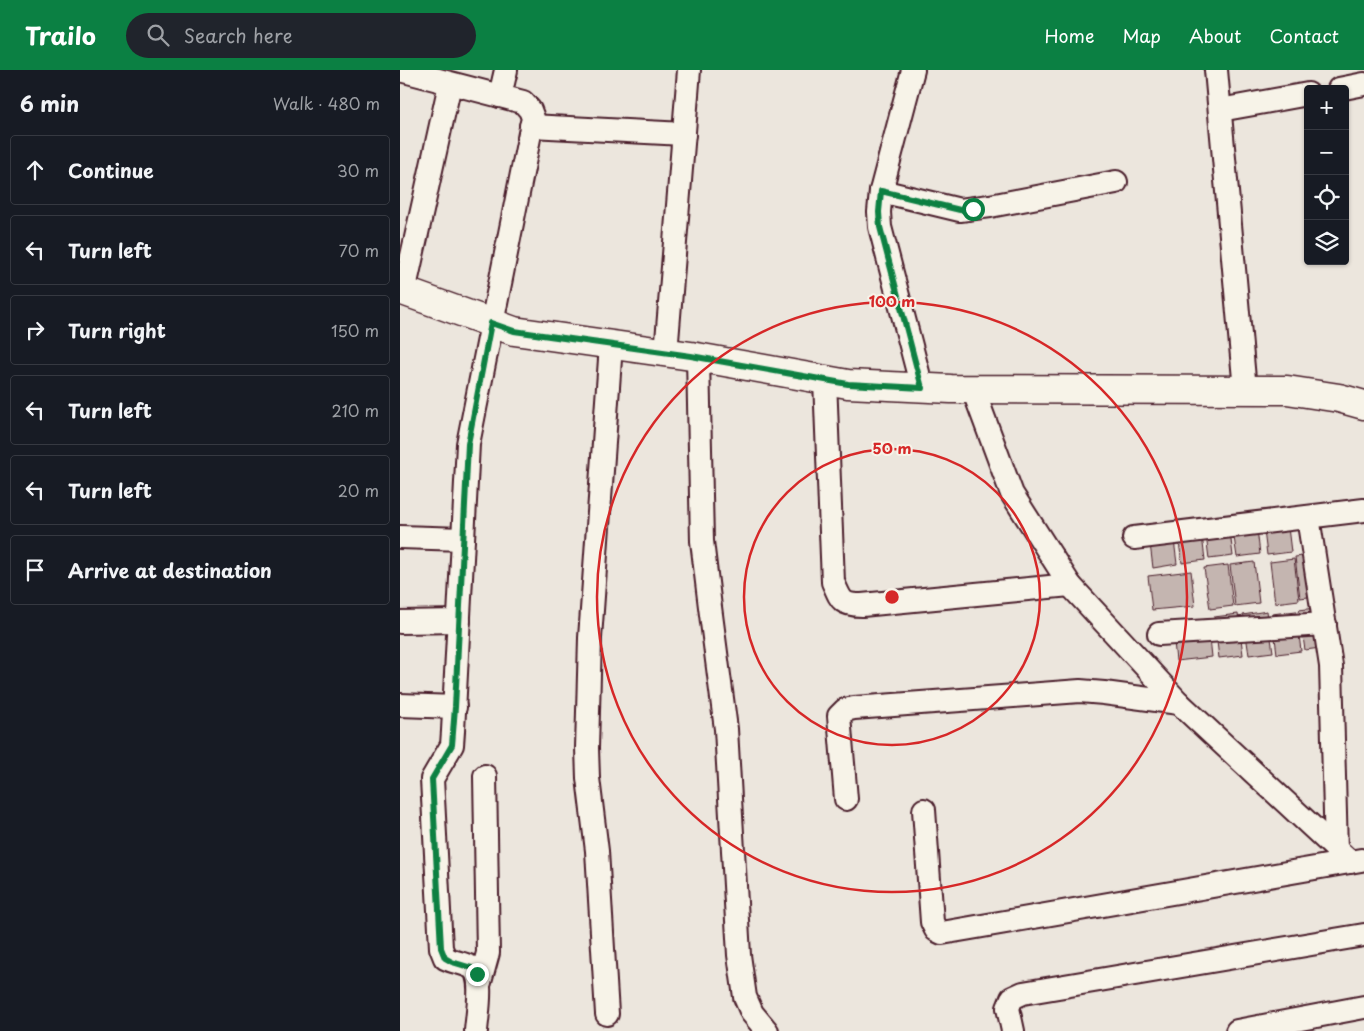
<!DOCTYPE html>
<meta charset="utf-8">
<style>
body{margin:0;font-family:"Playpen Sans",sans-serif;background:#20242c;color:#f1f3f6}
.controls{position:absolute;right:15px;top:15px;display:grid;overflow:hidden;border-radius:5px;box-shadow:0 1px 4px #0004}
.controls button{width:45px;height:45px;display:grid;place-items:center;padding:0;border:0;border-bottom:1px solid #363941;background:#171b24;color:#f1f3f6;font:25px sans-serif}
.stop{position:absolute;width:15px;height:15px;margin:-11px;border:4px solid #0b8043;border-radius:50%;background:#fff}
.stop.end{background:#0b8043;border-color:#fff;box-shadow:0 1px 5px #0008}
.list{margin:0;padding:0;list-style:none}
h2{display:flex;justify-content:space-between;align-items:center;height:65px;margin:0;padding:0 20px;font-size:21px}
h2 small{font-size:16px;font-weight:400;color:#9ea1a6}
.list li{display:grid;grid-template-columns:32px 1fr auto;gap:15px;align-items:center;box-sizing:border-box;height:70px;margin:0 10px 10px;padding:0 10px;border:1px solid #363941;border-radius:5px}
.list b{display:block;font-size:19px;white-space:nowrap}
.list em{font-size:16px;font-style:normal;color:#9ea1a6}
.icon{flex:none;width:28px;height:28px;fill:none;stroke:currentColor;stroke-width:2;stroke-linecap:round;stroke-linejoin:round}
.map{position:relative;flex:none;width:964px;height:961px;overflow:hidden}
header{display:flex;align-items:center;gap:30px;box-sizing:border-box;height:70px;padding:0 25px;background:#0b8043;color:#fff}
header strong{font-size:24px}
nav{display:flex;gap:28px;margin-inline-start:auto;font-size:18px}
.search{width:350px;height:45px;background:#20242c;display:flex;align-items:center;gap:12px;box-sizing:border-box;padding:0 18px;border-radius:28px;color:#9ea1a6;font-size:19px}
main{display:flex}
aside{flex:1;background:#171b24}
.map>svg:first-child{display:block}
.building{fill:#c4b5b0;stroke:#4a1f2b}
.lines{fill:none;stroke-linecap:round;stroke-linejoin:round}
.minor-casing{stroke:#4a1f2b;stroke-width:26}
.tertiary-casing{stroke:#4a1f2b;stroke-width:31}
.minor{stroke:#f7f3e8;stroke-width:22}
.tertiary{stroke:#f7f3e8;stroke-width:28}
.route{stroke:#0b8043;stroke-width:6}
.ring{fill:none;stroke:#d62828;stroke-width:2.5}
.centre{fill:#d62828;stroke:#f7f3e8;stroke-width:2.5}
.ring-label{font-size:15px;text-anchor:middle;font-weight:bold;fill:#d62828;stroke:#f7f3e8;stroke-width:4;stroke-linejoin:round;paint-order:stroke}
</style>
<header>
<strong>Trailo</strong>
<div class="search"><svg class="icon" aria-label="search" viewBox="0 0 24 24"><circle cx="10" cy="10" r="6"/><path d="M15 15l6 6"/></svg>Search here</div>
<nav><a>Home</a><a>Map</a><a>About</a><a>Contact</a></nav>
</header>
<main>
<aside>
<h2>6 min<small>Walk · 480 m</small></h2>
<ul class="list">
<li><svg class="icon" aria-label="ahead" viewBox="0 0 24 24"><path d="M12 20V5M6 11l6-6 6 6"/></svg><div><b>Continue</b></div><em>30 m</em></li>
<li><svg class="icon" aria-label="left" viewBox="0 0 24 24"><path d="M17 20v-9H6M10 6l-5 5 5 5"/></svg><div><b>Turn left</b></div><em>70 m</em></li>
<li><svg class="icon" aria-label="right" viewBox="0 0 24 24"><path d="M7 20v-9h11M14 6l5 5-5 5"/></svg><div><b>Turn right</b></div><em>150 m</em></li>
<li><svg class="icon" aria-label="left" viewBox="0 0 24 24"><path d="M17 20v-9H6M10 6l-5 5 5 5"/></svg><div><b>Turn left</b></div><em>210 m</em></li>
<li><svg class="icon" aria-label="left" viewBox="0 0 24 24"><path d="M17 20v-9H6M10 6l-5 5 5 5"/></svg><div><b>Turn left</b></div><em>20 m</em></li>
<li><svg class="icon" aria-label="arrive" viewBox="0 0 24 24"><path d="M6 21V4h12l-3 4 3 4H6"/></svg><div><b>Arrive at destination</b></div></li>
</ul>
</aside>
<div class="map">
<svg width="964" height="961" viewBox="0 0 964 961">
<rect width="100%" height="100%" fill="#ece6dd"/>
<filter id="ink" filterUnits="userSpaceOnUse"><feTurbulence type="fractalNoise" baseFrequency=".02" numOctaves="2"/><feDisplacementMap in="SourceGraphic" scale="10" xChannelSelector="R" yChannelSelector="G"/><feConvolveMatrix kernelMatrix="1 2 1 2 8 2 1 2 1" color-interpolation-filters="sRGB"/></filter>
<g filter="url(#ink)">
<g class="building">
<polygon points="886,441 891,482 867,485 862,444"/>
<polygon points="855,443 860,484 837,487 831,447"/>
<polygon points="828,445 833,486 809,489 804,448"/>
<polygon points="800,449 805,490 782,493 776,452"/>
<polygon points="772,454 777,494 753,498 748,457"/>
<polygon points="919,484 924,525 900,528 895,487"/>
<polygon points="894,489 899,530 875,533 870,492"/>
<polygon points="854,492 859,533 835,536 830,495"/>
<polygon points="828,495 833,536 810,539 804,498"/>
<polygon points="791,501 795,536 752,540 748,506"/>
<polygon points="923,537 928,577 905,580 899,540"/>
<polygon points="867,541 873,582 849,585 843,545"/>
<polygon points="896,541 901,581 877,584 872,544"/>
<polygon points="838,544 843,585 819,588 814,547"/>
<polygon points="808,549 812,587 776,591 772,553"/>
</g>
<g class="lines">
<defs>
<g id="minor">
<path d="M 0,0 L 123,32 L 130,40 L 133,48 L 68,374 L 53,661 L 52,675 L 32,709 L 41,878 L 45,888 C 53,892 63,893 71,897 C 85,905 77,946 76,961"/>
<polyline points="513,0 481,121 479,142 480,157 522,318"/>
<polyline points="816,0 845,320"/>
<polyline points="939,19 964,14"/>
<polyline points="100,26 106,0"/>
<polyline points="820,40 908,24"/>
<polyline points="131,56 284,64"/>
<polyline points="481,121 560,140 590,136 716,112"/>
<polyline points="4,222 50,14"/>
<polyline points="266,283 289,0"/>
<polyline points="298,288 302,471 310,537 326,659 339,885 345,927 352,943 367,961"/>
<path d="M 425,310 L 433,512 C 441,530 441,535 462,535 L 670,515"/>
<polyline points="573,319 612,424 670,515 779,633 950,792"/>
<polyline points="908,447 931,596 936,780"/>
<polyline points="0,467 63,469"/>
<polyline points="734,468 964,440"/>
<polyline points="0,552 59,551"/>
<polyline points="759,564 925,554"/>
<polyline points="0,635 55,637"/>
<polyline points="446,729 439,646 445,640 454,638 680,621 704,623 779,633"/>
<polyline points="524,740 532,852 536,860 542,863 961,790"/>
<polyline points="80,912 88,883 85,706"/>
<polyline points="207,944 197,781 188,708 187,678 190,568 211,275"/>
<polyline points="613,961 608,938 612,928 623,923 964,865"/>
<polyline points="837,961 964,937"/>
</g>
<polyline id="tertiary" points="0,220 114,261 291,286 448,314 551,319 887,320 939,328 964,335"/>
</defs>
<use href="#minor" class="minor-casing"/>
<use href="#tertiary" class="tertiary-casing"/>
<use href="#minor" class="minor"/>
<use href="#tertiary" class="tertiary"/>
</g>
</g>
<g class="lines" filter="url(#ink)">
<polyline class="route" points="77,904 72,898 52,892 45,888 41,878 32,709 52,675 55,637 68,374 91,253 114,261 291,286 448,314 522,318 480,157 479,142 481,121 560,140 573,139"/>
</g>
<g class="ring">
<circle cx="492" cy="527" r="148"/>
<circle cx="492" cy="527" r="295"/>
</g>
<circle cx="492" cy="527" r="8" class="centre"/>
<g class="ring-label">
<text x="492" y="237">100 m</text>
<text x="492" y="384">50 m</text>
</g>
</svg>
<div class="controls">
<button>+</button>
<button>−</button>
<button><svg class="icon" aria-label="locate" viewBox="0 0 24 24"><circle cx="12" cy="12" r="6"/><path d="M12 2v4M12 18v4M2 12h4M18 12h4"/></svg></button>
<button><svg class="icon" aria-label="layers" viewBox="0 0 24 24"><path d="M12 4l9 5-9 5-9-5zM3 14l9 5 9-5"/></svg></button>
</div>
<div class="stop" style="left:573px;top:139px"></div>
<div class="stop end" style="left:77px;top:904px"></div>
</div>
</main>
